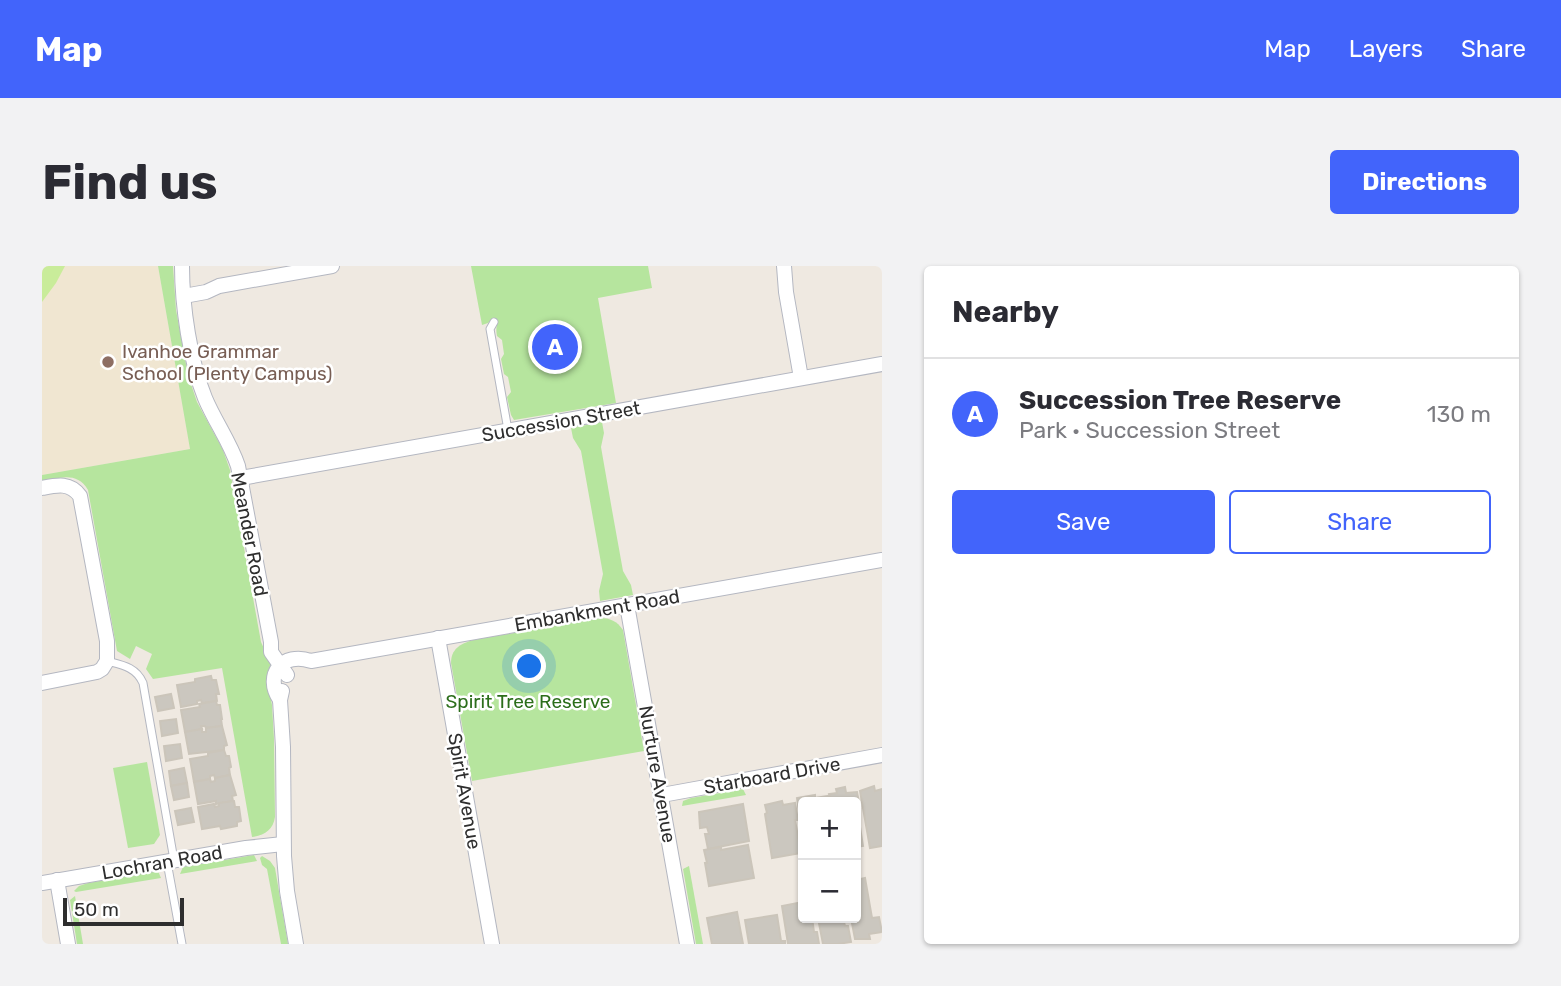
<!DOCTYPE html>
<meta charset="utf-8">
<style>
body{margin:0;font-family:Rubik,sans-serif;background:#f2f2f3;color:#2b2b33}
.controls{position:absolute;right:21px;bottom:21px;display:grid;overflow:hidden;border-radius:7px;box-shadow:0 2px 5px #0004}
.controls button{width:63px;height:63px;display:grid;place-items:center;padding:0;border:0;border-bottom:2px solid #e1e1e2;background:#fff;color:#2b2b33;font:35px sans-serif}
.scale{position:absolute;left:21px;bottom:18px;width:121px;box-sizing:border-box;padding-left:7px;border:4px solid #2e2e2e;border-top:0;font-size:19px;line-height:24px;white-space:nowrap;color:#2e2e2e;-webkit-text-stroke:5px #fff;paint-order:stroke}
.you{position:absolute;left:488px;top:401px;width:24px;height:24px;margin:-18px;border:5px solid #fff;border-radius:50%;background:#1a73e8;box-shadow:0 0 0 10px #1a73e833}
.badge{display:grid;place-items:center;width:46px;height:46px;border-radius:50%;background:#4264fb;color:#fff;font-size:23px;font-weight:700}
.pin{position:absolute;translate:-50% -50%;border:4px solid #fff;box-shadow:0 2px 7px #0006}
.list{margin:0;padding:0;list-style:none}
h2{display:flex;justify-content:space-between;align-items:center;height:91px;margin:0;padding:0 28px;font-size:30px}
h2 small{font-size:23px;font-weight:400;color:#7c7c81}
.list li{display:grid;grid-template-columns:46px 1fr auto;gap:21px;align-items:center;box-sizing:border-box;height:112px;padding:0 28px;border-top:2px solid #e1e1e2}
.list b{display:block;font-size:26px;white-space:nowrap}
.list p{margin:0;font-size:23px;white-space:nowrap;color:#7c7c81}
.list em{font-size:23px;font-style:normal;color:#7c7c81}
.actions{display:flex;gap:14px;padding:21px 28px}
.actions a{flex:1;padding:16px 0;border:2px solid #4264fb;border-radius:7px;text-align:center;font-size:24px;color:#4264fb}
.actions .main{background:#4264fb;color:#fff}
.map{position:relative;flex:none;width:840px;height:678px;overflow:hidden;border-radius:7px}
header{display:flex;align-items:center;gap:42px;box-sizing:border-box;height:98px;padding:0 35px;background:#4264fb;color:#fff}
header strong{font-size:33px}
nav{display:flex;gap:38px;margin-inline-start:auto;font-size:24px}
.intro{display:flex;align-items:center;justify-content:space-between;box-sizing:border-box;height:168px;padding:0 42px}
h1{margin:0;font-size:49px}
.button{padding:18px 32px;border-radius:7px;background:#4264fb;color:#fff;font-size:24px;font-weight:700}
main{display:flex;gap:42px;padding:0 42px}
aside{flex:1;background:#fff;border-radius:7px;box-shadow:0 2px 5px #0004}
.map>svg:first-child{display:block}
.education{fill:#f0e6d1}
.green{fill:#b6e59e}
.pitch{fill:#c9ec9a}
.building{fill:#cbc7bf;stroke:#cbc5ba;stroke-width:2}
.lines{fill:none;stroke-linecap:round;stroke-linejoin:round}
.service-casing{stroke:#b4b7c1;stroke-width:9}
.minor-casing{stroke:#b4b7c1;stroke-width:16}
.service{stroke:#fff;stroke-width:7}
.minor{stroke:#fff;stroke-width:14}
.education-dot{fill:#8d6e63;stroke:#fff;stroke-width:2.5}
.labels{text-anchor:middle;stroke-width:5;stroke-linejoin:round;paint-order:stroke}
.education-label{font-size:19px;fill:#785e54;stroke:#fff;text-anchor:start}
.street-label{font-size:19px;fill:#2e2e2e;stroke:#fff}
.park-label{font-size:19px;fill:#2c6e1b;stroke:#fff}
</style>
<header>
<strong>Map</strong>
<nav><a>Map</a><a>Layers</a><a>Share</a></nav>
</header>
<div class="intro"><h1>Find us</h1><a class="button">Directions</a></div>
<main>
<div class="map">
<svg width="840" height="678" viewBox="0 0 840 678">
<rect width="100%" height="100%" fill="#efe9e1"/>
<polygon class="education" points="0,0 116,0 148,183 0,209"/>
<g class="green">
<path d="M 116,0 L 131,0 L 134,44 L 146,109 L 155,136 L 181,184 L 188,204 L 219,376 L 229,398 L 226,405 L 225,414 L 230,439 L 232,473 L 233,551 C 231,564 223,569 210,571 L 180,402 L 111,413 L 104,403 L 110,388 L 94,380 L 88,393 L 75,385 L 46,224 C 35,205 18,212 0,215 L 0,209 L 148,183 Z"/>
<path d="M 429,0 L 606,0 L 610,22 L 556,32 L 574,137 L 472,154 L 469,149 L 465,131 L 469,126 L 466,111 L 462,108 L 459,93 L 462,88 L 460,74 L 455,70 C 454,64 454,61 456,56 L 451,52 L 446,57 L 440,59 Z"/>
<polygon points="560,156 562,167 559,181 570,244 581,305 589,319 591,329 558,335 557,325 561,308 539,185 531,172 529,162"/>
<path d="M 558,352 C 568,352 575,355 581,364 L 602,485 L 430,515 L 409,397 C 409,383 418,378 431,374 Z"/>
<polygon points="105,496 118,569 112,578 86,582 71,502"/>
<polygon points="701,523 704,529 640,540 641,535 649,532"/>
<polygon points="212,589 215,595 138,608 141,601"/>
<polygon points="220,590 228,595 233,602 246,678 239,678 225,603 220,599 218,592"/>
<polygon points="647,600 661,678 654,678 641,603"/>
<polygon points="116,605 119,612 34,626 32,625 37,620 46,617"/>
<polygon points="33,630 41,678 35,678 28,634"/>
</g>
<polygon class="pitch" points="0,0 23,0 14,17 0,36"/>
<g class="building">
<polygon points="169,410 170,414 174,414 177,428 174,428 175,435 160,437 159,434 155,435 155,438 139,441 135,419 153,416 153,413"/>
<polygon points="129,428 132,442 116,445 113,431"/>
<polygon points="174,435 175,439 178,439 180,453 179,453 180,460 164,462 163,460 159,460 160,463 143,466 139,444 158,441 157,438"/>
<polygon points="134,453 136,467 120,470 118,455"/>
<polygon points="180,460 185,479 182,480 182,484 147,488 143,466 160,463 160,466 164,466 164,462"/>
<polygon points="138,478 140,492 124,495 122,480"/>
<polygon points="182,484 184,490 187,490 189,501 187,502 188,509 173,512 172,509 168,510 168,513 152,516 148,493 166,490 166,487"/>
<polygon points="142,502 145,517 129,520 127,505"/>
<polygon points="188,509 194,529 190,530 191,535 174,538 174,535 156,538 152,516 168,513 169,516 173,515 173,512"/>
<polygon points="145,517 147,531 132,534 129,520"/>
<polygon points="832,520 833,525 840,523 840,580 828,582 818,525"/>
<polygon points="803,521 804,527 815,526 818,542 815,542 821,580 814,581 814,536 789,536 787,528 795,527 794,523"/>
<polygon points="773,529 773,532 786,530 787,536 761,536 761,571 755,532"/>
<polygon points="192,535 193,541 197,541 199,555 195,556 195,560 179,563 178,560 160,563 156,541 172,538 173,541 177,540 177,537"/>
<polygon points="740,535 741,539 753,537 756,554 753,554 759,587 730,592 723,548 725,547 723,539"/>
<polygon points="701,538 707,575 666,583 663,568 667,568 665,561 658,562 657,546"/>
<polygon points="149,542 152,556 136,559 133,545"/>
<polygon points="706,579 712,612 667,620 663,597 665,597 662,584 679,581 679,584"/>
<polygon points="823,612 830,652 837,651 840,666 827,668 828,673 813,673 809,652 814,652 814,614"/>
<polygon points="761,636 761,652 770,652 772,666 775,666 777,678 746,678 740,640"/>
<polygon points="695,646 701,678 670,678 665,652"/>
<polygon points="735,649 739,675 743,675 743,678 707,678 703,654"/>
<polygon points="776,652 801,652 803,660 806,660 809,676 795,678 781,678"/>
</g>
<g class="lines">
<defs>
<g id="service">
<polyline points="452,56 448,63 466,164"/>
<path d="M 65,395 C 80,399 94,401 101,417 L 132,594"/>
<polyline points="125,596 140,678"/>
</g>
<g id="minor">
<path d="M 140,0 C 140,40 148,95 163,132 C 173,156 188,176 196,200 L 229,376 L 229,386 L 245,409"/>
<polyline points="742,0 744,26 759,112"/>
<polyline points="142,30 164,26 177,20 290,0"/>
<polyline points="199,212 840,98"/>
<path d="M 0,222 C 15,219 28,216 38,230 L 65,375 L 65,395 L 60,403 L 55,406 L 0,417"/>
<polyline points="585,339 645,678"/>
<polyline points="396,372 450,678"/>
<polyline points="240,425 238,434 241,481 242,590 245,625 254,678"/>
<path d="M 238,434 C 221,409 241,385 269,395 L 840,294"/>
<polyline points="620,529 840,489"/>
<polyline points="15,614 26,678"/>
<polyline points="0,617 204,582 241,578"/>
</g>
</defs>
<use href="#service" class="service-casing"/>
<use href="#minor" class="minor-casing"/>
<use href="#service" class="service"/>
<use href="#minor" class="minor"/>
</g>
<circle class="education-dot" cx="66" cy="96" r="7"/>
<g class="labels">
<g class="education-label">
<text x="80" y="92">Ivanhoe Grammar<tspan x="80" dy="22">School (Plenty Campus)</tspan></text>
</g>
<g class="street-label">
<text transform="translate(519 155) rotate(-10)" y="7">Succession Street</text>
<text transform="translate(208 268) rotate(79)" y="7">Meander Road</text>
<text transform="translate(555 344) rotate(-10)" y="7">Embankment Road</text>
<text transform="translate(616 508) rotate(80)" y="7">Nurture Avenue</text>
<text transform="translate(730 509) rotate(-10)" y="7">Starboard Drive</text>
<text transform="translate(423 525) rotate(80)" y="7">Spirit Avenue</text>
<text transform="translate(120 596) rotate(-10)" y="7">Lochran Road</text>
</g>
<g class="park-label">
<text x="486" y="442">Spirit Tree Reserve</text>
</g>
</g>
</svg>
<div class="controls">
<button>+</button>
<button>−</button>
</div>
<div class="scale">50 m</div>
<div class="you"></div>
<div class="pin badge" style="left:513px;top:81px">A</div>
</div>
<aside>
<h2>Nearby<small></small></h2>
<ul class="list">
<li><span class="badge">A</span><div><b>Succession Tree Reserve</b><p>Park · Succession Street</p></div><em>130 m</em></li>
</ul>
<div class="actions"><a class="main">Save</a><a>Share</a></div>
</aside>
</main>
